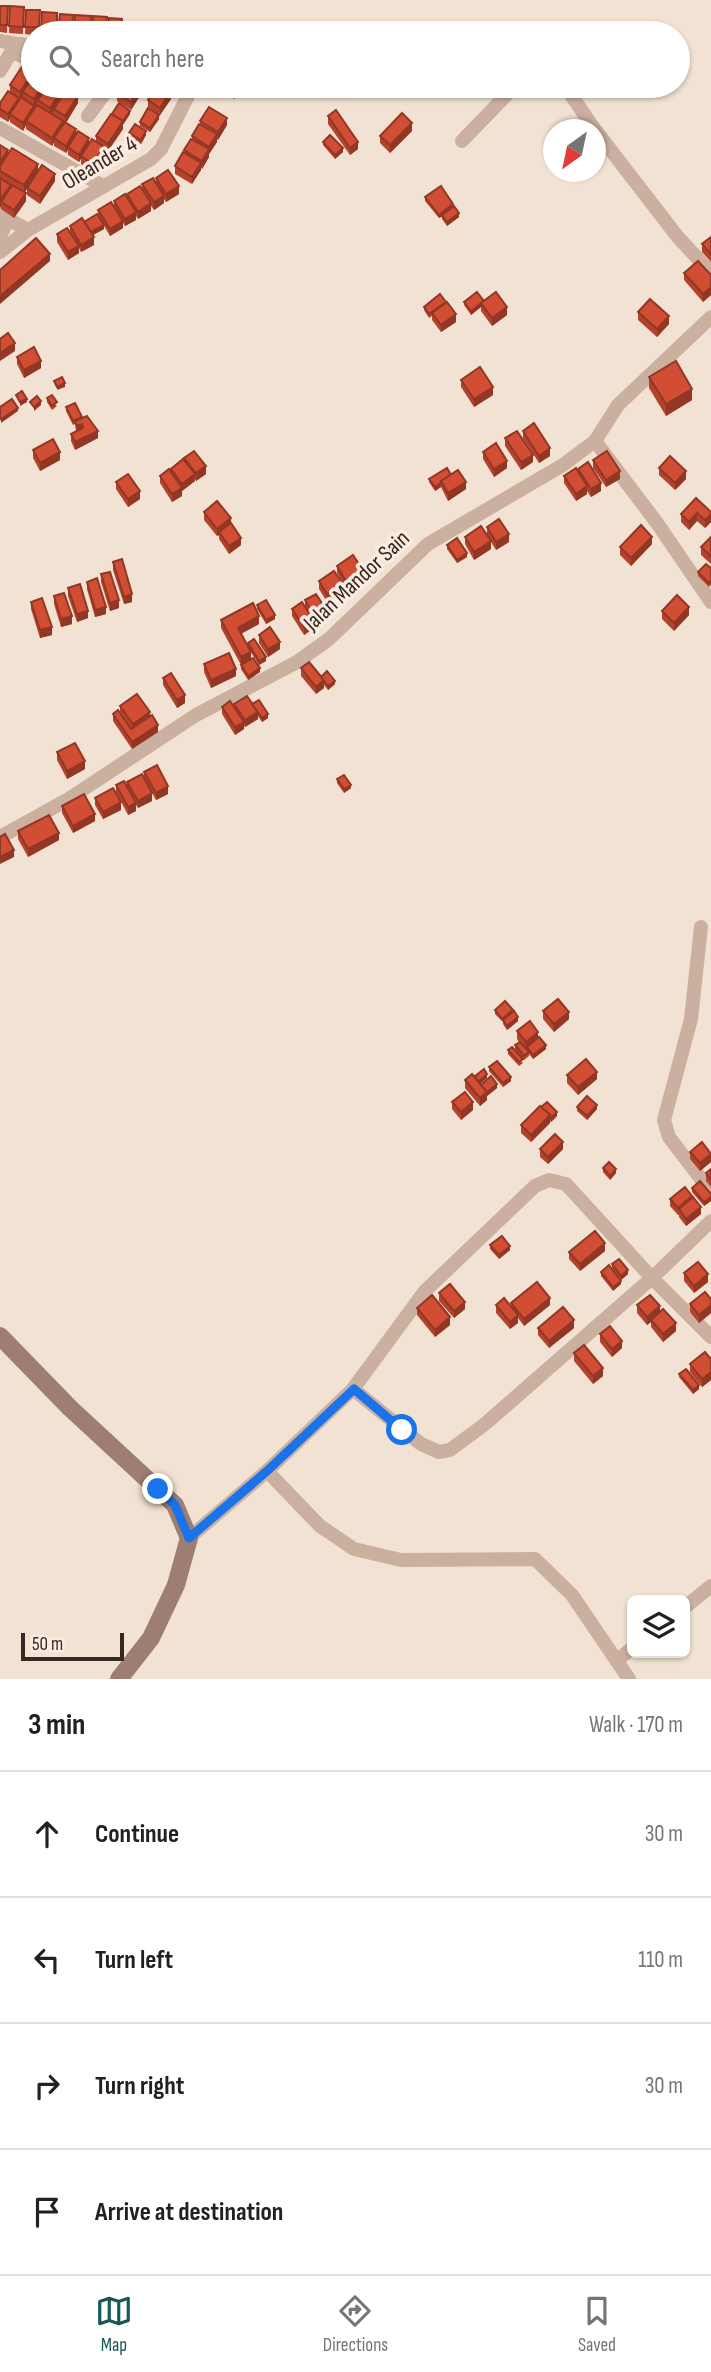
<!DOCTYPE html>
<meta charset="utf-8">
<style>
body{margin:0;font-family:"Sofia Sans Condensed",sans-serif;background:#f6f6f6;color:#202124}
.controls{position:absolute;right:21px;bottom:21px;display:grid;overflow:hidden;border-radius:10px;box-shadow:0 2px 5px #0004}
.controls button{width:63px;height:63px;display:grid;place-items:center;padding:0;border:0;border-bottom:2px solid #e0e0e0;background:#fff;color:#202124;font:35px sans-serif}
.compass{position:absolute;left:543px;top:119px;width:63px;height:63px;border-radius:50%;background:#fff;box-shadow:0 2px 5px #0004;rotate:213deg}
.scale{position:absolute;left:21px;bottom:18px;width:103px;box-sizing:border-box;padding-left:7px;border:4px solid #342724;border-top:0;font-size:19px;line-height:24px;white-space:nowrap;color:#342724;-webkit-text-stroke:5px #faece0;paint-order:stroke}
.stop{position:absolute;width:21px;height:21px;margin:-16px;border:5px solid #1a73e8;border-radius:50%;background:#fff}
.stop.end{background:#1a73e8;border-color:#fff;box-shadow:0 2px 7px #0008}
.list{margin:0;padding:0;list-style:none}
h2{display:flex;justify-content:space-between;align-items:center;height:91px;margin:0;padding:0 28px;font-size:30px}
h2 small{font-size:23px;font-weight:400;color:#757577}
.list li{display:grid;grid-template-columns:46px 1fr auto;gap:21px;align-items:center;box-sizing:border-box;height:126px;padding:0 28px;border-top:2px solid #e0e0e0}
.list b{display:block;font-size:26px;white-space:nowrap}
.list em{font-size:23px;font-style:normal;color:#757577}
.icon{flex:none;width:38px;height:38px;fill:none;stroke:currentColor;stroke-width:2;stroke-linecap:round;stroke-linejoin:round}
.map{position:relative;flex:none;width:711px;height:1679px;overflow:hidden}
.search{position:absolute;background:#fff;box-shadow:0 2px 5px #0004;left:21px;right:21px;top:21px;height:77px;display:flex;align-items:center;gap:18px;box-sizing:border-box;padding:0 24px;border-radius:38px;color:#757577;font-size:26px}
.sheet{height:595px;background:#fff}
nav{display:flex;justify-content:space-around;align-items:center;box-sizing:border-box;height:98px;border-top:2px solid #e0e0e0;background:#fff;font-size:19px;color:#757577}
nav a{display:grid;justify-items:center;gap:4px}
nav .on{color:#165857}
.map>svg:first-child{display:block}
.lines{fill:none;stroke-linecap:round;stroke-linejoin:round}
.street{stroke:#cbb0a0;stroke-width:14}
.secondary{stroke:#9e7e71;stroke-width:18}
.wall{fill:#b4432d}
.shaded-wall{fill:#923724}
.building{fill:#d14e34;stroke:#923724;stroke-width:2}
.route{stroke:#1a73e8;stroke-width:9}
.labels{text-anchor:middle;stroke-width:7;stroke-linejoin:round;paint-order:stroke}
.street-label{font-size:23px;fill:#342724;stroke:#faece0}
</style>
<div class="map">
<svg width="711" height="1679" viewBox="0 0 711 1679">
<rect width="100%" height="100%" fill="#f2e2d4"/>
<g class="lines">
<g class="street">
<polyline points="0,41 33,47"/>
<polyline points="11,52 33,60"/>
<polyline points="0,71 11,52 22,44"/>
<polyline points="565,86 595,130"/>
<polyline points="88,116 110,86"/>
<polyline points="0,128 103,186"/>
<polyline points="596,131 677,236 711,273"/>
<polyline points="462,141 515,86"/>
<polyline points="0,215 28,230"/>
<polyline points="0,237 8,219"/>
<polyline points="0,252 28,230 151,159 161,149 193,86"/>
<polyline points="595,441 657,523 711,602"/>
<polyline points="0,837 67,800 196,715 297,662 329,639 428,544 563,465 595,441 618,405 711,317"/>
<polyline points="701,927 691,1019 664,1120 669,1137 711,1192"/>
<polyline points="353,1389 425,1291 535,1186 549,1180 566,1184 652,1278 711,1337"/>
<polyline points="267,1471 353,1389 421,1444 439,1452 450,1450 485,1424 652,1278 711,1221"/>
<polyline points="189,1538 267,1471 320,1526 354,1549 401,1560 535,1559 572,1595 629,1679"/>
<polyline points="685,1607 711,1586"/>
<polyline points="618,1660 632,1648"/>
</g>
<polyline class="secondary" points="0,1336 70,1408 175,1505 189,1538 176,1585 151,1638 119,1679"/>
</g>
<g class="wall">
<polygon points="0,6 8,6 7,33 0,32"/>
<polygon points="10,6 24,7 23,34 9,33"/>
<polygon points="26,10 40,10 39,33 33,33 33,35 25,34"/>
<polygon points="42,12 57,13 57,33 41,33"/>
<polygon points="10,85 33,86 63,94 78,103 66,123 76,134 89,144 96,142 96,136 130,114 123,124 123,129 108,151 104,149 104,155 93,172 81,164 81,158 79,162 68,155 68,150 66,153 54,146 54,142 52,146 26,129 26,125 23,131 10,122 10,118 8,122 0,117 0,103 10,92"/>
<polygon points="145,86 145,88 131,110 117,101 117,94"/>
<polygon points="205,86 242,86 234,99 220,90 220,87 219,88 218,87 215,92"/>
<polygon points="171,99 160,115 148,107 148,100"/>
<polygon points="328,116 358,149 350,155 328,124"/>
<polygon points="159,119 150,132 140,126 140,122"/>
<polygon points="200,121 227,125 218,140 217,139 217,142 209,154 209,157 202,169 201,168 201,170 192,184 175,174 175,166 192,139 192,136 200,124"/>
<polygon points="412,131 390,153 380,143 380,136"/>
<polygon points="129,133 146,135 141,144 129,137"/>
<polygon points="323,142 343,152 335,159 323,145"/>
<polygon points="0,145 8,154 38,171 55,181 40,204 27,195 27,189 25,192 26,201 14,218 1,209 1,206 0,208"/>
<polygon points="156,178 179,194 166,202 164,199 164,203 154,210 151,206 151,211 138,219 136,216 136,220 125,226 123,223 123,228 110,236 104,226 104,229 93,235 94,245 81,252 79,248 79,253 68,260 57,242 57,234 70,231 70,226 98,216 98,210 114,206 114,201 127,197 127,194 142,189 142,184 156,182"/>
<polygon points="425,197 453,207 459,217 447,226 442,219 442,217 439,218 425,201"/>
<polygon points="711,237 711,262 702,252 702,244"/>
<polygon points="684,273 711,275 711,295 703,302 684,280"/>
<polygon points="484,301 507,315 492,326 481,311 481,307 471,315 464,305 464,302"/>
<polygon points="446,302 456,322 441,332 432,320 432,316 429,318 424,310 424,307"/>
<polygon points="638,312 669,324 657,337 638,320"/>
<polygon points="17,357 41,368 24,378 17,364"/>
<polygon points="649,377 692,400 666,416 649,388"/>
<polygon points="461,380 493,395 474,407 461,387"/>
<polygon points="47,398 57,406 52,410 47,402"/>
<polygon points="66,407 82,417 98,438 75,450 71,441 71,434 76,431 75,424 73,425 66,411"/>
<polygon points="523,431 550,456 539,463 523,438"/>
<polygon points="505,438 533,462 521,470 505,446"/>
<polygon points="33,450 60,460 40,471 33,458"/>
<polygon points="483,452 507,468 494,477 483,459"/>
<polygon points="184,458 206,474 196,481 195,479 195,481 182,491 182,496 172,502 160,483 160,476 171,471 171,469 184,461"/>
<polygon points="593,460 620,479 606,487 593,468"/>
<polygon points="659,468 686,479 675,490 659,475"/>
<polygon points="578,469 601,491 591,497 587,491 587,494 576,501 564,483 564,476 578,471"/>
<polygon points="451,475 466,489 448,501 441,487 435,491 429,482 429,479"/>
<polygon points="116,482 140,499 128,507 116,489"/>
<polygon points="204,512 231,523 241,545 229,554 219,539 219,535 217,536 204,520"/>
<polygon points="711,512 711,522 705,528 697,521 689,530 681,522 681,514"/>
<polygon points="487,527 509,542 496,550 491,542 491,549 474,560 465,544 465,537 487,534"/>
<polygon points="711,537 711,564 701,555 701,547"/>
<polygon points="652,544 631,566 620,555 620,547"/>
<polygon points="447,545 467,557 457,563 447,549"/>
<polygon points="113,562 132,602 124,604 113,570"/>
<polygon points="337,566 364,580 347,590 337,573"/>
<polygon points="711,568 711,585 709,587 698,576 698,572"/>
<polygon points="101,574 119,608 110,611 101,582"/>
<polygon points="319,581 343,592 327,602 319,589"/>
<polygon points="87,582 106,614 95,617 87,589"/>
<polygon points="68,588 88,618 77,622 68,596"/>
<polygon points="54,596 72,624 61,627 54,604"/>
<polygon points="305,600 325,615 314,622 314,621 314,628 304,635 292,616 292,609 305,607"/>
<polygon points="31,602 52,635 40,638 31,609"/>
<polygon points="257,605 275,619 266,624 257,609"/>
<polygon points="662,611 689,615 674,631 662,619"/>
<polygon points="221,620 259,624 241,634 248,646 248,643 266,661 259,665 250,651 251,659 260,672 248,680 241,669 241,665 221,628"/>
<polygon points="259,635 280,649 268,657 259,643"/>
<polygon points="204,664 236,676 211,688 204,672"/>
<polygon points="301,668 321,677 335,684 328,690 324,685 324,688 316,694 301,676"/>
<polygon points="163,678 185,703 177,708 163,685"/>
<polygon points="234,704 252,704 268,718 262,722 258,716 258,719 245,727 244,726 244,729 235,735 222,714 222,707 234,708"/>
<polygon points="120,706 150,716 158,732 132,749 113,721 113,714 120,713"/>
<polygon points="57,752 85,769 67,779 57,760"/>
<polygon points="144,772 168,794 156,800 144,779"/>
<polygon points="337,779 351,788 344,793 337,783"/>
<polygon points="127,782 152,801 138,808 136,805 136,811 128,815 116,792 116,785 127,787"/>
<polygon points="95,798 121,810 103,819 95,805"/>
<polygon points="62,806 95,821 73,833 62,813"/>
<polygon points="18,831 59,840 28,857 18,839"/>
<polygon points="495,1010 513,1012 518,1021 507,1030 503,1024 503,1022 495,1014"/>
<polygon points="543,1011 569,1019 554,1032 543,1019"/>
<polygon points="517,1031 538,1037 546,1049 533,1059 529,1054 529,1056 524,1060 515,1049 515,1045 519,1042 517,1039"/>
<polygon points="508,1050 523,1063 519,1066 508,1054"/>
<polygon points="489,1067 511,1081 503,1087 489,1071"/>
<polygon points="567,1075 597,1079 578,1095 567,1083"/>
<polygon points="474,1077 487,1078 480,1084 497,1088 487,1096 487,1100 480,1106 465,1088 465,1080"/>
<polygon points="452,1102 473,1110 461,1120 452,1109"/>
<polygon points="577,1107 597,1109 587,1120 577,1111"/>
<polygon points="557,1116 551,1122 550,1121 550,1123 531,1142 521,1133 521,1125"/>
<polygon points="540,1149 563,1149 548,1164 540,1157"/>
<polygon points="690,1152 711,1153 711,1162 700,1171 690,1159"/>
<polygon points="603,1168 616,1173 610,1180 603,1172"/>
<polygon points="711,1169 711,1187 706,1181 706,1173"/>
<polygon points="692,1188 711,1194 711,1201 704,1206 692,1192"/>
<polygon points="692,1198 701,1214 686,1226 679,1217 679,1215 678,1215 670,1206 670,1199"/>
<polygon points="490,1245 510,1250 499,1259 490,1249"/>
<polygon points="605,1251 580,1271 569,1259 569,1252"/>
<polygon points="612,1264 628,1274 621,1280 612,1268"/>
<polygon points="601,1272 621,1284 613,1291 601,1276"/>
<polygon points="684,1273 708,1282 694,1293 684,1281"/>
<polygon points="439,1293 465,1309 454,1318 439,1301"/>
<polygon points="711,1299 711,1313 699,1323 690,1312 690,1304"/>
<polygon points="511,1303 550,1305 524,1326 518,1318 518,1323 510,1329 496,1313 496,1305 511,1307"/>
<polygon points="637,1305 660,1312 676,1331 663,1342 651,1327 651,1322 647,1325 637,1313"/>
<polygon points="417,1308 450,1325 435,1337 417,1315"/>
<polygon points="538,1328 574,1328 549,1348 538,1335"/>
<polygon points="600,1334 622,1348 612,1357 600,1342"/>
<polygon points="574,1353 603,1376 593,1384 574,1361"/>
<polygon points="711,1359 711,1380 702,1387 690,1372 690,1364"/>
<polygon points="679,1374 699,1389 693,1394 679,1377"/>
</g>
<g class="shaded-wall">
<polygon points="33,73 33,80 23,92 23,96 20,100 20,92"/>
<polygon points="43,86 48,86 48,87 34,107 34,113 26,121 26,125 23,131 23,123 34,106 34,99"/>
<polygon points="142,86 145,86 145,88 131,110 131,102"/>
<polygon points="237,86 242,86 234,99 234,91"/>
<polygon points="63,88 63,96 50,116 50,108"/>
<polygon points="171,91 171,99 160,115 160,108"/>
<polygon points="78,96 78,103 65,124 65,116"/>
<polygon points="19,98 19,105 10,114 10,118 8,122 8,114"/>
<polygon points="130,111 130,114 123,125 123,121"/>
<polygon points="159,115 159,119 150,132 150,128"/>
<polygon points="227,118 227,125 218,140 218,132"/>
<polygon points="63,121 63,129 54,138 54,142 52,146 52,138"/>
<polygon points="123,121 123,129 108,151 108,144"/>
<polygon points="412,123 412,131 390,153 390,145"/>
<polygon points="76,129 76,137 68,147 68,150 66,153 66,146"/>
<polygon points="146,131 146,135 141,144 141,140"/>
<polygon points="217,134 217,142 209,154 209,147"/>
<polygon points="89,138 89,146 79,162 79,155"/>
<polygon points="358,142 358,149 350,155 350,148"/>
<polygon points="104,147 104,155 93,172 93,164"/>
<polygon points="343,148 343,152 335,159 335,155"/>
<polygon points="209,149 209,157 202,169 202,161"/>
<polygon points="8,150 8,158 0,169 0,162"/>
<polygon points="201,163 201,170 192,184 192,177"/>
<polygon points="38,164 38,172 24,193 24,185"/>
<polygon points="55,174 55,181 40,204 40,196"/>
<polygon points="11,185 11,192 1,202 1,206 0,208 0,200"/>
<polygon points="179,186 179,194 166,202 166,194"/>
<polygon points="26,193 26,201 14,218 14,210"/>
<polygon points="164,196 164,203 154,210 154,202"/>
<polygon points="151,203 151,211 138,219 138,212"/>
<polygon points="453,204 453,208 439,218 439,215"/>
<polygon points="136,212 136,220 125,226 125,219"/>
<polygon points="459,213 459,217 447,226 447,222"/>
<polygon points="123,221 123,228 110,236 110,229"/>
<polygon points="104,225 104,229 91,236 91,232"/>
<polygon points="94,237 94,245 81,252 81,245"/>
<polygon points="79,246 79,253 68,260 68,252"/>
<polygon points="50,254 50,261 0,304 0,296"/>
<polygon points="711,287 711,295 703,302 703,294"/>
<polygon points="481,303 481,307 471,315 471,311"/>
<polygon points="507,307 507,315 492,326 492,318"/>
<polygon points="456,314 456,322 441,332 441,325"/>
<polygon points="669,316 669,324 657,337 657,329"/>
<polygon points="15,343 15,351 0,361 0,353"/>
<polygon points="41,361 41,368 24,378 24,370"/>
<polygon points="65,383 65,387 57,390 57,387"/>
<polygon points="493,387 493,395 474,407 474,399"/>
<polygon points="692,389 692,400 666,416 666,404"/>
<polygon points="27,399 27,402 20,406 20,402"/>
<polygon points="41,401 41,405 34,411 34,407"/>
<polygon points="18,408 18,411 1,423 1,419"/>
<polygon points="82,424 82,432 77,434 77,426"/>
<polygon points="98,431 98,438 75,450 75,442"/>
<polygon points="550,448 550,456 539,463 539,456"/>
<polygon points="60,452 60,460 40,471 40,463"/>
<polygon points="533,455 533,462 521,470 521,462"/>
<polygon points="507,461 507,468 494,477 494,469"/>
<polygon points="206,466 206,474 196,481 196,473"/>
<polygon points="620,471 620,479 606,487 606,480"/>
<polygon points="686,471 686,479 675,490 675,483"/>
<polygon points="195,474 195,481 182,491 182,484"/>
<polygon points="466,482 466,489 448,501 448,493"/>
<polygon points="441,483 441,487 435,491 435,487"/>
<polygon points="601,483 601,491 591,497 591,489"/>
<polygon points="587,486 587,494 576,501 576,494"/>
<polygon points="182,488 182,496 172,502 172,494"/>
<polygon points="140,491 140,499 128,507 128,499"/>
<polygon points="697,513 697,521 689,530 689,522"/>
<polygon points="711,514 711,522 705,528 705,520"/>
<polygon points="231,518 231,525 219,532 219,535 217,536 217,529"/>
<polygon points="509,534 509,542 496,550 496,542"/>
<polygon points="652,537 652,544 631,566 631,558"/>
<polygon points="241,538 241,545 229,554 229,546"/>
<polygon points="491,541 491,549 474,560 474,552"/>
<polygon points="467,553 467,557 457,563 457,560"/>
<polygon points="364,572 364,580 347,590 347,583"/>
<polygon points="343,584 343,592 327,602 327,594"/>
<polygon points="132,594 132,602 124,604 124,597"/>
<polygon points="119,600 119,608 110,611 110,603"/>
<polygon points="106,607 106,614 95,617 95,610"/>
<polygon points="689,607 689,615 674,631 674,623"/>
<polygon points="325,608 325,615 314,622 314,615"/>
<polygon points="88,611 88,618 77,622 77,614"/>
<polygon points="275,615 275,619 266,624 266,620"/>
<polygon points="72,616 72,624 61,627 61,619"/>
<polygon points="259,616 259,624 238,635 238,628"/>
<polygon points="314,621 314,628 304,635 304,627"/>
<polygon points="52,627 52,635 40,638 40,630"/>
<polygon points="280,642 280,649 268,657 268,649"/>
<polygon points="251,652 251,660 241,665 241,657"/>
<polygon points="266,657 266,661 259,665 259,661"/>
<polygon points="260,668 260,672 248,680 248,676"/>
<polygon points="236,669 236,676 211,688 211,680"/>
<polygon points="324,680 324,688 316,694 316,687"/>
<polygon points="335,681 335,684 328,690 328,686"/>
<polygon points="185,695 185,703 177,708 177,700"/>
<polygon points="150,712 150,720 133,732 133,724"/>
<polygon points="258,712 258,719 245,727 245,720"/>
<polygon points="268,714 268,718 262,722 262,718"/>
<polygon points="244,722 244,729 235,735 235,727"/>
<polygon points="158,725 158,732 132,749 132,742"/>
<polygon points="85,761 85,769 67,779 67,771"/>
<polygon points="351,785 351,788 344,793 344,789"/>
<polygon points="168,786 168,794 156,800 156,793"/>
<polygon points="152,793 152,801 138,808 138,801"/>
<polygon points="121,802 121,810 103,819 103,812"/>
<polygon points="136,803 136,811 128,815 128,807"/>
<polygon points="95,814 95,821 73,833 73,826"/>
<polygon points="59,833 59,840 28,857 28,849"/>
<polygon points="14,850 14,857 0,864 0,857"/>
<polygon points="569,1012 569,1019 554,1032 554,1024"/>
<polygon points="518,1017 518,1021 507,1030 507,1026"/>
<polygon points="538,1032 538,1039 526,1050 526,1042"/>
<polygon points="546,1045 546,1049 533,1059 533,1055"/>
<polygon points="597,1072 597,1079 578,1095 578,1087"/>
<polygon points="487,1074 487,1078 478,1086 478,1082"/>
<polygon points="511,1077 511,1081 503,1087 503,1083"/>
<polygon points="497,1084 497,1088 487,1096 487,1100 480,1106 480,1098"/>
<polygon points="473,1102 473,1110 461,1120 461,1112"/>
<polygon points="597,1105 597,1109 587,1120 587,1116"/>
<polygon points="557,1112 557,1116 551,1122 551,1118"/>
<polygon points="550,1115 550,1123 531,1142 531,1135"/>
<polygon points="563,1142 563,1149 548,1164 548,1157"/>
<polygon points="711,1154 711,1162 700,1171 700,1163"/>
<polygon points="616,1169 616,1173 610,1180 610,1176"/>
<polygon points="692,1196 692,1203 679,1209 678,1215 678,1208"/>
<polygon points="711,1197 711,1201 704,1206 704,1202"/>
<polygon points="701,1207 701,1214 686,1226 686,1219"/>
<polygon points="605,1243 605,1251 580,1271 580,1264"/>
<polygon points="510,1246 510,1250 499,1259 499,1255"/>
<polygon points="628,1270 628,1274 621,1280 621,1276"/>
<polygon points="708,1274 708,1282 694,1293 694,1286"/>
<polygon points="621,1281 621,1284 613,1291 613,1287"/>
<polygon points="550,1298 550,1305 524,1326 524,1319"/>
<polygon points="465,1302 465,1309 454,1318 454,1311"/>
<polygon points="711,1305 711,1313 699,1323 699,1315"/>
<polygon points="660,1306 660,1314 651,1320 651,1322 647,1325 647,1317"/>
<polygon points="518,1315 518,1323 510,1329 510,1322"/>
<polygon points="450,1317 450,1325 435,1337 435,1330"/>
<polygon points="574,1320 574,1328 549,1348 549,1341"/>
<polygon points="676,1323 676,1331 663,1342 663,1334"/>
<polygon points="622,1341 622,1348 612,1357 612,1349"/>
<polygon points="603,1368 603,1376 593,1384 593,1376"/>
<polygon points="711,1372 711,1380 702,1387 702,1379"/>
<polygon points="699,1385 699,1389 693,1394 693,1390"/>
</g>
<g class="building">
<polygon points="0,6 8,6 7,25 0,25"/>
<polygon points="10,6 24,7 23,27 9,26"/>
<polygon points="26,10 40,10 39,27 25,27"/>
<polygon points="42,12 57,13 57,30 41,29"/>
<polygon points="60,14 73,15 72,33 58,32"/>
<polygon points="75,15 91,16 90,33 74,33"/>
<polygon points="93,16 107,17 106,33 92,33"/>
<polygon points="109,18 122,19 121,33 108,33"/>
<polygon points="159,27 168,33 154,33"/>
<polygon points="23,65 33,73 20,92 10,85"/>
<polygon points="33,76 33,86 43,86 34,99 23,92"/>
<polygon points="47,86 59,86 63,88 50,108 38,100"/>
<polygon points="122,86 142,86 131,102 117,94"/>
<polygon points="157,86 163,86 171,91 160,108 148,100"/>
<polygon points="225,86 237,86 234,91"/>
<polygon points="67,88 78,96 65,116 54,109"/>
<polygon points="8,91 19,98 8,114 0,109 0,103"/>
<polygon points="21,97 34,106 23,123 10,114"/>
<polygon points="119,103 130,111 123,121 112,114"/>
<polygon points="37,105 63,121 52,138 26,121"/>
<polygon points="209,107 227,118 218,132 200,121"/>
<polygon points="148,108 159,115 150,128 140,122"/>
<polygon points="336,110 358,142 350,148 328,116"/>
<polygon points="402,113 412,123 390,145 380,136"/>
<polygon points="111,114 123,121 108,144 96,136"/>
<polygon points="65,122 76,129 66,146 54,138"/>
<polygon points="135,124 146,131 141,140 129,133"/>
<polygon points="199,124 217,134 209,147 192,136"/>
<polygon points="78,131 89,138 79,155 68,147"/>
<polygon points="330,135 343,148 335,155 323,142"/>
<polygon points="92,139 104,147 93,164 81,156"/>
<polygon points="191,139 209,149 202,161 184,150"/>
<polygon points="0,145 8,150 0,162"/>
<polygon points="12,148 38,164 24,185 0,171 0,166"/>
<polygon points="183,152 201,163 192,177 175,166"/>
<polygon points="42,165 55,174 40,196 27,188"/>
<polygon points="168,170 179,186 166,194 156,178"/>
<polygon points="0,178 11,185 0,200"/>
<polygon points="153,178 164,196 154,202 142,184"/>
<polygon points="12,185 26,193 14,210 1,202"/>
<polygon points="140,186 151,203 138,212 127,194"/>
<polygon points="441,186 453,204 439,215 425,197"/>
<polygon points="125,194 136,212 125,219 114,201"/>
<polygon points="111,202 123,221 110,229 98,210"/>
<polygon points="454,206 459,213 447,222 442,215"/>
<polygon points="97,214 104,225 91,232 84,222"/>
<polygon points="82,218 94,237 81,245 70,226"/>
<polygon points="67,228 79,246 68,252 57,234"/>
<polygon points="711,237 711,254 702,244"/>
<polygon points="36,238 50,254 0,296 0,270"/>
<polygon points="698,261 711,275 711,287 703,294 684,273"/>
<polygon points="477,292 484,301 471,311 464,302"/>
<polygon points="496,292 507,307 492,318 481,303"/>
<polygon points="440,294 446,302 429,314 424,307"/>
<polygon points="650,299 669,316 657,329 638,312"/>
<polygon points="447,302 456,314 441,325 432,313"/>
<polygon points="8,333 15,343 0,353 0,339"/>
<polygon points="34,347 41,361 24,370 17,357"/>
<polygon points="676,361 692,389 666,404 649,377"/>
<polygon points="480,367 493,387 474,399 461,380"/>
<polygon points="62,377 65,383 57,387 54,381"/>
<polygon points="22,391 27,399 20,402 16,395"/>
<polygon points="52,395 57,402 52,406 47,398"/>
<polygon points="37,396 41,401 34,407 30,402"/>
<polygon points="12,399 18,408 1,419 0,417 0,407"/>
<polygon points="75,403 82,417 73,421 66,407"/>
<polygon points="87,416 98,431 75,442 71,434 83,428 82,424 77,426 75,421"/>
<polygon points="534,423 550,448 539,456 523,431"/>
<polygon points="517,431 533,455 521,462 505,438"/>
<polygon points="53,439 60,452 40,463 33,450"/>
<polygon points="496,443 507,461 494,469 483,452"/>
<polygon points="194,451 206,466 196,473 184,458"/>
<polygon points="607,451 620,471 606,480 593,460"/>
<polygon points="670,456 686,471 675,483 659,468"/>
<polygon points="183,459 195,474 182,484 171,469"/>
<polygon points="588,462 601,483 591,489 578,469"/>
<polygon points="447,468 451,475 441,481 441,483 435,487 429,479"/>
<polygon points="576,468 587,486 576,494 564,476"/>
<polygon points="169,469 182,488 172,494 160,476"/>
<polygon points="458,470 466,482 448,493 441,481"/>
<polygon points="128,474 140,491 128,499 116,482"/>
<polygon points="696,498 711,512 711,514 705,520 697,513 689,522 681,514"/>
<polygon points="217,501 231,518 217,529 204,512"/>
<polygon points="499,519 509,534 496,542 487,527"/>
<polygon points="231,523 241,538 229,546 219,532"/>
<polygon points="641,525 652,537 631,558 620,547"/>
<polygon points="481,526 491,541 474,552 465,537"/>
<polygon points="711,537 711,556 701,547"/>
<polygon points="457,538 467,553 457,560 447,545"/>
<polygon points="353,555 364,572 347,583 337,566"/>
<polygon points="122,559 132,594 124,597 113,562"/>
<polygon points="706,564 711,568 711,581 709,583 698,572"/>
<polygon points="334,571 343,584 327,594 319,581"/>
<polygon points="110,572 119,600 110,603 101,574"/>
<polygon points="97,578 106,607 95,610 87,582"/>
<polygon points="80,584 88,611 77,614 68,588"/>
<polygon points="64,593 72,616 61,619 54,596"/>
<polygon points="316,594 325,608 314,615 305,600"/>
<polygon points="677,595 689,607 674,623 662,611"/>
<polygon points="42,598 52,627 40,630 31,602"/>
<polygon points="266,600 275,615 266,620 257,605"/>
<polygon points="302,602 314,621 304,627 292,609"/>
<polygon points="253,603 259,616 238,628 251,652 241,657 221,620"/>
<polygon points="270,627 280,642 268,649 259,635"/>
<polygon points="254,639 266,657 259,661 248,643"/>
<polygon points="229,653 236,669 211,680 204,664"/>
<polygon points="253,658 260,668 248,676 241,665"/>
<polygon points="309,662 324,680 316,687 301,668"/>
<polygon points="327,671 335,681 328,686 321,677"/>
<polygon points="171,673 185,695 177,700 163,678"/>
<polygon points="137,694 150,712 133,724 120,706"/>
<polygon points="247,696 258,712 245,720 234,704"/>
<polygon points="259,700 268,714 262,718 252,704"/>
<polygon points="230,701 244,722 235,727 222,707"/>
<polygon points="118,710 131,729 152,715 158,725 132,742 113,714"/>
<polygon points="75,743 85,761 67,771 57,752"/>
<polygon points="157,765 168,786 156,793 144,772"/>
<polygon points="142,774 152,793 138,801 127,782"/>
<polygon points="344,775 351,785 344,789 337,779"/>
<polygon points="124,781 136,803 128,807 116,785"/>
<polygon points="113,788 121,802 103,812 95,798"/>
<polygon points="84,794 95,814 73,826 62,806"/>
<polygon points="49,815 59,833 28,849 18,831"/>
<polygon points="5,834 14,850 0,857 0,837"/>
<polygon points="558,999 569,1012 554,1024 543,1011"/>
<polygon points="505,1001 513,1010 502,1019 495,1010"/>
<polygon points="514,1011 518,1017 507,1026 503,1020"/>
<polygon points="530,1021 538,1032 526,1042 517,1031"/>
<polygon points="539,1037 546,1045 533,1055 527,1047"/>
<polygon points="520,1042 529,1052 524,1056 515,1045"/>
<polygon points="512,1047 523,1059 519,1062 508,1050"/>
<polygon points="586,1059 597,1072 578,1087 567,1075"/>
<polygon points="497,1061 511,1077 503,1083 489,1067"/>
<polygon points="484,1069 487,1074 478,1082 474,1077"/>
<polygon points="472,1074 487,1092 480,1098 465,1080"/>
<polygon points="491,1076 497,1084 486,1093 487,1092 481,1085"/>
<polygon points="465,1092 473,1102 461,1112 452,1102"/>
<polygon points="587,1096 597,1105 587,1116 577,1107"/>
<polygon points="547,1102 557,1112 551,1118 549,1116 550,1115 541,1107"/>
<polygon points="540,1106 550,1115 531,1135 521,1125"/>
<polygon points="555,1134 563,1142 548,1157 540,1149"/>
<polygon points="702,1142 711,1154 700,1163 690,1152"/>
<polygon points="609,1162 616,1169 610,1176 603,1168"/>
<polygon points="711,1169 711,1180 706,1173"/>
<polygon points="700,1181 711,1194 711,1197 704,1202 692,1188"/>
<polygon points="685,1187 692,1196 678,1208 670,1199"/>
<polygon points="693,1197 701,1207 686,1219 679,1209"/>
<polygon points="595,1231 605,1243 580,1264 569,1252"/>
<polygon points="502,1236 510,1246 499,1255 490,1245"/>
<polygon points="619,1259 628,1270 621,1276 612,1264"/>
<polygon points="698,1262 708,1274 694,1286 684,1273"/>
<polygon points="609,1265 621,1281 613,1287 601,1272"/>
<polygon points="537,1282 550,1298 524,1319 511,1303"/>
<polygon points="450,1284 465,1302 454,1311 439,1293"/>
<polygon points="705,1292 711,1299 711,1305 699,1315 690,1304"/>
<polygon points="432,1295 450,1317 435,1330 417,1308"/>
<polygon points="650,1295 660,1306 647,1317 637,1305"/>
<polygon points="504,1298 518,1315 510,1322 496,1305"/>
<polygon points="563,1307 574,1320 549,1341 538,1328"/>
<polygon points="663,1309 676,1323 663,1334 651,1320"/>
<polygon points="610,1326 622,1341 612,1349 600,1334"/>
<polygon points="584,1345 603,1368 593,1376 574,1353"/>
<polygon points="705,1352 711,1359 711,1372 702,1379 690,1364"/>
<polygon points="686,1369 699,1385 693,1390 679,1374"/>
</g>
<g class="lines">
<polyline class="route" points="158,1489 175,1505 189,1538 267,1471 354,1389 402,1430"/>
</g>
<g class="labels">
<g class="street-label">
<text transform="translate(99 162) rotate(-31)" y="8">Oleander 4</text>
<text transform="translate(356 580) rotate(-43)" y="8">Jalan Mandor Sain</text>
</g>
</g>
</svg>
<div class="controls">
<button><svg class="icon" aria-label="layers" viewBox="0 0 24 24"><path d="M12 4l9 5-9 5-9-5zM3 14l9 5 9-5"/></svg></button>
</div>
<svg class="compass" viewBox="-18 -18 36 36"><path d="M0-13l5 13h-10z" fill="#e53935"/><path d="M0 13l5-13h-10z" fill="#757577"/></svg>
<div class="scale">50 m</div>
<div class="stop" style="left:402px;top:1430px"></div>
<div class="stop end" style="left:158px;top:1489px"></div>
<div class="search"><svg class="icon" aria-label="search" viewBox="0 0 24 24"><circle cx="10" cy="10" r="6"/><path d="M15 15l6 6"/></svg>Search here</div>
</div>
<section class="sheet">
<h2>3 min<small>Walk · 170 m</small></h2>
<ul class="list">
<li><svg class="icon" aria-label="ahead" viewBox="0 0 24 24"><path d="M12 20V5M6 11l6-6 6 6"/></svg><div><b>Continue</b></div><em>30 m</em></li>
<li><svg class="icon" aria-label="left" viewBox="0 0 24 24"><path d="M17 20v-9H6M10 6l-5 5 5 5"/></svg><div><b>Turn left</b></div><em>110 m</em></li>
<li><svg class="icon" aria-label="right" viewBox="0 0 24 24"><path d="M7 20v-9h11M14 6l5 5-5 5"/></svg><div><b>Turn right</b></div><em>30 m</em></li>
<li><svg class="icon" aria-label="arrive" viewBox="0 0 24 24"><path d="M6 21V4h12l-3 4 3 4H6"/></svg><div><b>Arrive at destination</b></div></li>
</ul>
</section>
<nav>
<a class="on"><svg class="icon" aria-label="map" viewBox="0 0 24 24"><path d="M3 6l6-2 6 2 6-2v14l-6 2-6-2-6 2zM9 4v14M15 6v14"/></svg>Map</a>
<a><svg class="icon" aria-label="directions" viewBox="0 0 24 24"><path d="M12 3l9 9-9 9-9-9zM9 14v-3h6M13 9l2 2-2 2"/></svg>Directions</a>
<a><svg class="icon" aria-label="saved" viewBox="0 0 24 24"><path d="M7 4h10v16l-5-4-5 4z"/></svg>Saved</a>
</nav>
